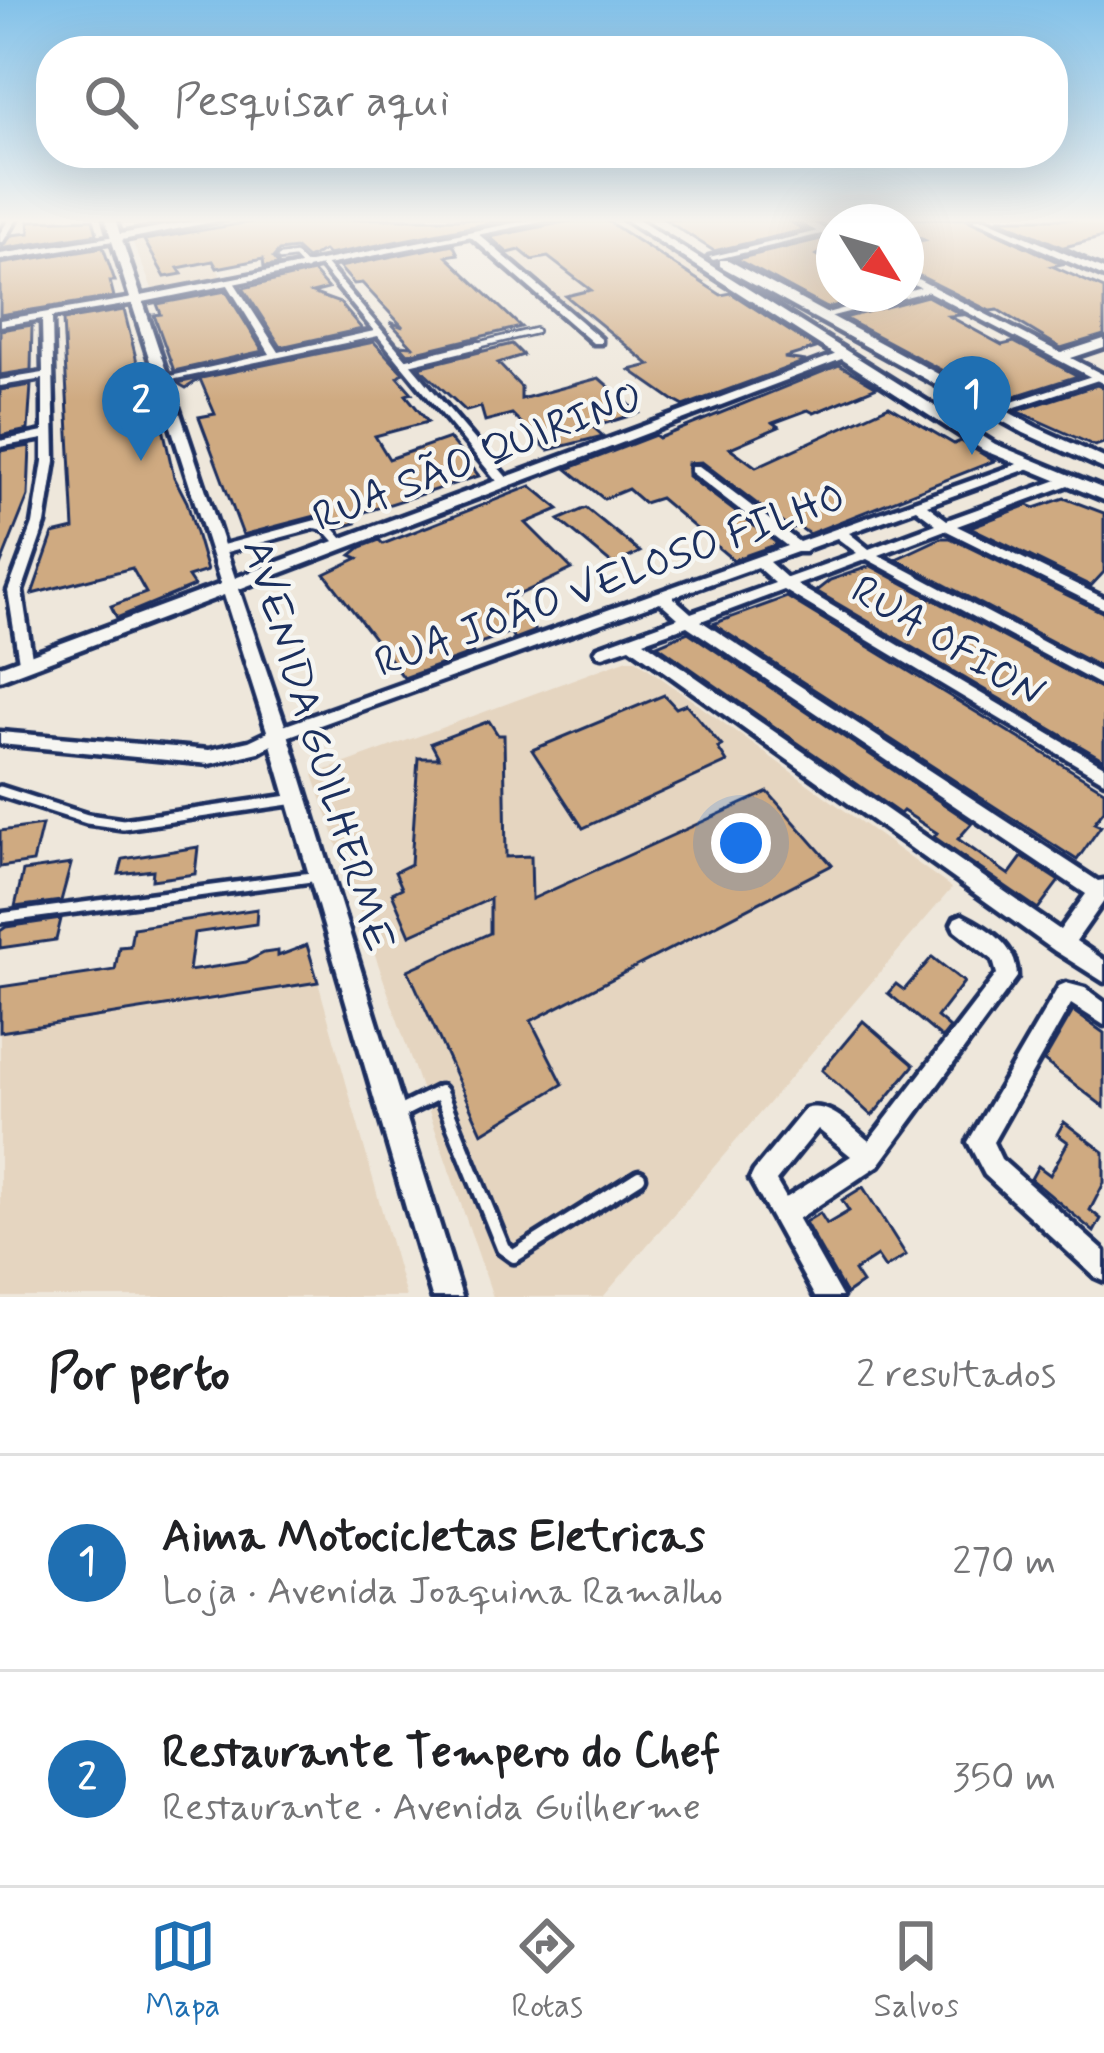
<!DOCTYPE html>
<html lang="pt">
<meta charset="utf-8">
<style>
body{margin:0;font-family:Mynerve,sans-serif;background:#f6f6f6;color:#202124}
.compass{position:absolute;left:816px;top:204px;width:108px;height:108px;border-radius:50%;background:#fff;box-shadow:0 12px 48px #0002;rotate:127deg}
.you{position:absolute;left:741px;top:843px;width:42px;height:42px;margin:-30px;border:9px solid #fff;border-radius:50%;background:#1a73e8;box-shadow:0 0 0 18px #1a73e833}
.badge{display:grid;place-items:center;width:78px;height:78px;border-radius:50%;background:#1f6fb2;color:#fff;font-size:39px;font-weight:700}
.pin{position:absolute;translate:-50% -99px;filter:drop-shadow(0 3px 6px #0008)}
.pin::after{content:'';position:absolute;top:63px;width:42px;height:36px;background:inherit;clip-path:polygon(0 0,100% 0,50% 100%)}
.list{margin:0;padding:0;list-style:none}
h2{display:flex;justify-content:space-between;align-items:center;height:156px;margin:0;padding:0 48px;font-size:51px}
h2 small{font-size:39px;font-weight:400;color:#757577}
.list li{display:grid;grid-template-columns:78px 1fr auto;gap:36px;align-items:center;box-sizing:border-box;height:216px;padding:0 48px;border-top:3px solid #e0e0e0}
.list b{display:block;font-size:45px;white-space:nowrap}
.list p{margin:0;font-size:39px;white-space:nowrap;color:#757577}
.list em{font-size:39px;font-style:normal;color:#757577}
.icon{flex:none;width:66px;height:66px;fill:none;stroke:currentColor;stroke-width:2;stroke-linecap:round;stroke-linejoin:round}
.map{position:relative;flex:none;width:1104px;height:1297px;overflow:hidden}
.search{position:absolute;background:#fff;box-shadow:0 12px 48px #0002;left:36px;right:36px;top:36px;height:132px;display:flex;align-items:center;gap:30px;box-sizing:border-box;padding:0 42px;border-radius:48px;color:#757577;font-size:45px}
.sheet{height:588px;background:#fff}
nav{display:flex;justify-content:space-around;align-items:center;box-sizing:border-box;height:168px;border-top:3px solid #e0e0e0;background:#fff;font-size:33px;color:#757577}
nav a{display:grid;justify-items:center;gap:6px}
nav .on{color:#1f6fb2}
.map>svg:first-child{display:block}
.built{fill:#e5d5c0}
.building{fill:#cfaa81;stroke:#1b2f5e;stroke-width:3}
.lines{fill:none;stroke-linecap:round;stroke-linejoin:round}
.service-far4-casing{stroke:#1b2f5e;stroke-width:10}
.service-far3-casing{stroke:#1b2f5e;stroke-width:14}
.service-far2-casing{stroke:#1b2f5e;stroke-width:16}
.service-far1-casing{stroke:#1b2f5e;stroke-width:18}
.service-casing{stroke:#1b2f5e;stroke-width:21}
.minor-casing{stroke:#1b2f5e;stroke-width:9}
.tertiary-casing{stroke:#1b2f5e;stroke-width:9}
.secondary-casing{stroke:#1b2f5e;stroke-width:9}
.service-far4{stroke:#f6f6f2;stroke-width:4.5}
.service-far3{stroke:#f6f6f2;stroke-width:6}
.service-far2{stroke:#f6f6f2;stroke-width:8}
.service-far1{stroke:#f6f6f2;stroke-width:9}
.service{stroke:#f6f6f2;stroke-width:12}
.minor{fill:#f6f6f2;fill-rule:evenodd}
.tertiary{fill:#f6f6f2;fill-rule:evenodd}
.secondary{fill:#f6f6f2;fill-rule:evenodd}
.labels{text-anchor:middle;stroke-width:9;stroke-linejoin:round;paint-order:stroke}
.street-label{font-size:42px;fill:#1b2f5e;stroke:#f6f6f2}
</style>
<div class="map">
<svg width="1104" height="1297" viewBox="0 0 1104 1297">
<rect width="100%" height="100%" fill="#eee7db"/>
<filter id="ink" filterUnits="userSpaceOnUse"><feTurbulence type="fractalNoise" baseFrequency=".00833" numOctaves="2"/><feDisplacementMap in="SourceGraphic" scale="24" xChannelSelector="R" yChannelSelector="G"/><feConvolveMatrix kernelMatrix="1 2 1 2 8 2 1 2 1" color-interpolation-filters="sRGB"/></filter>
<g filter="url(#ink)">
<g class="built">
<polygon points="573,219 619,219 713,281 578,313 488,236"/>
<polygon points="273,226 296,250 216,265 222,279 153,291 132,241 169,233 174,243"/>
<polygon points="628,659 635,659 952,888 603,1297 493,1297 313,775"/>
<polygon points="318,982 406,1297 0,1297 0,1032"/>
</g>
<g class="building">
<polygon points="93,219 97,234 0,249 12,235 30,233 29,221"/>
<polygon points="268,219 511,219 328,255 324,251 307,259 296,249 279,251 273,258 279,265 264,267 263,259 217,268 213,261 178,268 182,274 165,277 144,240"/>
<polygon points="580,219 606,220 721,295 731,293 816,348 784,358 806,361 684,406 673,400 630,370 650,365 566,296 591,290 548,257 532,260 520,250 508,253 490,237"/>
<polygon points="664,219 786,219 804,230 714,251"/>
<polygon points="882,219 968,219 1062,264 1052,266 1104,289 1104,335 1061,348 998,310 990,311 906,269 906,244 924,240 906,232 906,222"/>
<polygon points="997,219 1104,219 1104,237 1064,247 1087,258"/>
<polygon points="821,239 834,245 817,255 834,265 834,294 879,294 827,308 736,259"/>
<polygon points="453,244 458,254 446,256 521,327 408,354 400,345 412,346 390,322 403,327 362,283 354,284 339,267"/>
<polygon points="103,247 115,281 110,281 114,297 0,315 0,264"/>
<polygon points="313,272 328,289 312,293 340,303 362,329 281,347 243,288"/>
<polygon points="226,291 263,351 174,371 154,315 161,314 157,304"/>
<polygon points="927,296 962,315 949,316 1002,345 1014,342 1078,376 999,401 844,318"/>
<polygon points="124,310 140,374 163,428 174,477 187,502 207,571 188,577 194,586 117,618 111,606 146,593 132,568 32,594 53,534 74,529 63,320"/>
<polygon points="32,325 31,370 0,375 0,330"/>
<polygon points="374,342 403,373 398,377 412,393 406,395 428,422 375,436 389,459 449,438 479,476 352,516 356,523 339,528 315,516 243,535 199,417 215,414 200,379 186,388 177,383"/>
<polygon points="512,344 523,355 498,363 521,387 521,399 599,378 639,413 593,427 603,436 548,450 512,414 485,421 481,407 466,411 419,367"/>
<polygon points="839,365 877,387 814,413 808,410 773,423 779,427 730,448 756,467 889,406 954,444 961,441 994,461 809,534 798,526 790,529 702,462 688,463 688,476 778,544 733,560 660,498 644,503 628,489 604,499 567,469 655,435 659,438"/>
<polygon points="31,385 28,430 0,436 0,390"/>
<polygon points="1097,385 1104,388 1104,443 1095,446 1017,411"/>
<polygon points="30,446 28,496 0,566 0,451"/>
<polygon points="531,486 559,509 526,523 572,569 512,598 535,631 514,639 510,632 469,647 473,653 404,678 325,574 358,558 351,555 361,547 379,540 383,544"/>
<polygon points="1064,498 1104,513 1104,572 1091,586 970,527 1028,505 1035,508"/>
<polygon points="586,508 640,552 613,565 559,520"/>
<polygon points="941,538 950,538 1104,613 1104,669 896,559"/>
<polygon points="871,566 1104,691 1104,760 816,591 830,580"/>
<polygon points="787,597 1104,790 1104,810 1094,823 1101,826 1077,860 713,624"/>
<polygon points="688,632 972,823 958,839 1009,875 1022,857 1059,881 1038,909 934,837 937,833 903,811 900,814 657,645"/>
<polygon points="664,695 676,708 686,704 722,746 718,748 727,762 583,828 532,750"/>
<polygon points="489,721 498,735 504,735 506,857 531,856 532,899 768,792 832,865 531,1021 563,1084 482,1133 408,970 490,933 490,899 410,935 392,893 402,888 395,872 411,864 418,758 439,758 431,743"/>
<polygon points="42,825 33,862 0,867 0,831"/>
<polygon points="198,847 195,874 152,880 153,870 119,874 123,859"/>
<polygon points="71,864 61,901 15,907 23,871"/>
<polygon points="257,909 256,924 194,933 189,971 246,962 264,953 278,951 278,956 307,945 318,982 0,1032 0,987 115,970 119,947 130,946 133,928"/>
<polygon points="61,919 56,940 0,948 0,931 6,927"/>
<polygon points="932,957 964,982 937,1017 950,1028 942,1038 888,993 896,984 904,990"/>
<polygon points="1073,1011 1104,1033 1104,1107 1044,1061"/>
<polygon points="863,1021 914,1065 872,1116 822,1070"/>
<polygon points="1064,1122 1104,1152 1104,1183 1090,1210 1101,1219 1094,1232 1031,1179 1038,1166 1050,1175 1068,1142 1057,1134"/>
<polygon points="863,1187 906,1255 885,1268 877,1256 854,1271 862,1283 846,1294 805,1222 820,1213 827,1224 849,1211 842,1200"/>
</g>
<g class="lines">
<defs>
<g id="service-far4">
<polyline points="280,258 295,256 306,268"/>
<polyline points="465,348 535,331"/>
</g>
<g id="service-far3">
<polyline points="404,363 478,345"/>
<polyline points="997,410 1098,377"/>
</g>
<polyline id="service-far2" points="219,550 316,524 327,527 342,544"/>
<g id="service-far1">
<polyline points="0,791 87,819 123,824 296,799"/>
<polyline points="0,918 319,876"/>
</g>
<polyline id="service" points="398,1113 440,1092 503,1248 514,1256 639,1177"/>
<g id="minor">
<polygon points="9,219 17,219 3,242 0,242 0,233"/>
<polygon points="864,219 878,219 872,222 858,222"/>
<polygon points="834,227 834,231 713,260 709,257"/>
<polygon points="470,232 476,232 601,339 601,343 593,343 470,236"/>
<polygon points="116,236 120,238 119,240 0,260 0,254"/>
<polygon points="324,262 509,480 509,486 501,486 378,336 157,383 157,379 270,354 226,282 230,279 234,282 279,352 374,331 321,267 320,265"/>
<polygon points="930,285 933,286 933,290 821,319 816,316 896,294 906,294 906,291"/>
<polygon points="133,298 136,299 136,303 52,317 55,461 45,524 22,591 33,664 30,668 20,668 8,591 33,524 43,461 43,439 0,447 0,441 43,432 43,379 0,386 0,380 43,373 42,319 0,326 0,320"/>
<path d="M 1026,461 L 1030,462 L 1030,468 L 927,505 L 947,520 L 1063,478 L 1071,478 L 1071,484 L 957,526 L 1104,598 L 1104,609 L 945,530 L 879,555 L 1104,674 L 1104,687 L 867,559 L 797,585 L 1104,766 L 1104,781 L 784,590 L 701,621 L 1098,881 L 1104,880 L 1104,901 L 1076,941 L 1104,960 L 1104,982 L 1055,951 L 630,647 L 603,656 L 598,655 L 595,651 L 598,647 L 678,618 L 660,602 L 284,738 L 259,752 L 209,764 L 0,744 L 0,732 L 209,750 L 249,741 L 272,730 L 787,546 L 691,472 L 691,466 L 699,466 L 799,542 ZM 916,509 L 936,524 L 869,549 L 849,533 ZM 837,538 L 857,553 L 787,578 L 769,562 L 797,552 L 805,552 L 807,549 ZM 757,567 L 775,583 L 691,613 L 673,597 ZM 687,626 L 1086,894 L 1060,930 L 644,641 Z"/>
<path d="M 962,915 C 988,928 1017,945 1017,977 L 879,1165 L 798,1219 L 842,1297 L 815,1297 L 750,1179 L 754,1171 L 805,1109 C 830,1101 850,1126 869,1141 L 997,974 L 993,960 L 955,930 L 952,924 L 955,918 ZM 818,1129 L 851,1156 L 786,1198 L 776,1181 Z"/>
<polygon points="1066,983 1085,988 1104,1002 1104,1025 1071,1004 993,1142 1001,1159 1104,1251 1104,1281 1095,1277 985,1175 968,1142 1059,986"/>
</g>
<g id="tertiary">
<polygon points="105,219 115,219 120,234 205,219 227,219 122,240 141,296 535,219 556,219 143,302 235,578 842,352 852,355 239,589 288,734 462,1297 432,1297 268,734 224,595 0,680 0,666 221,584 132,304 127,301 130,298"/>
<polygon points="794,219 806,219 834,234 834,241"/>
<polygon points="972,219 985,219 1104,270 1104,277"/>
<polygon points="906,273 1061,353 1104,339 1104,347 1071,358 1104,375 1104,384 906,280"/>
</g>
<g id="secondary">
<polygon points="624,219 637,219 995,444 1104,489 1104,500 983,450"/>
<polygon points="720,260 728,260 1036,427 1104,458 1104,469 1024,433 720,266"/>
</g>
</defs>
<use href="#service-far4" class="service-far4-casing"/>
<use href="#service-far3" class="service-far3-casing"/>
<use href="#service-far2" class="service-far2-casing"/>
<use href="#service-far1" class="service-far1-casing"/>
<use href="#service" class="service-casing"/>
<use href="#minor" class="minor-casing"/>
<use href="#tertiary" class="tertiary-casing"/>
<use href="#secondary" class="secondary-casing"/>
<use href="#service-far4" class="service-far4"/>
<use href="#service-far3" class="service-far3"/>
<use href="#service-far2" class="service-far2"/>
<use href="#service-far1" class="service-far1"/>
<use href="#service" class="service"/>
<use href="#minor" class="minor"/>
<use href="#tertiary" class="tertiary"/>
<use href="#secondary" class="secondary"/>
</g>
</g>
<linearGradient id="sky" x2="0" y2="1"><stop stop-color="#82c1e9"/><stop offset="0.55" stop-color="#f7f4ef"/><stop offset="1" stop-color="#f7f4ef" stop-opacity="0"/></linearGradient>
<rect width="1104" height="401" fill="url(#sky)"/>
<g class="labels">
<g class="street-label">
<text transform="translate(477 455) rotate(-21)" y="15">RUA SÃO QUIRINO</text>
<text transform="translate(609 578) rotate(-20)" y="15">RUA JOÃO VELOSO FILHO</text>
<text transform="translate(949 640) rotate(31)" y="15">RUA OFION</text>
<text transform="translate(320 745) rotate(73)" y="15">AVENIDA GUILHERME</text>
</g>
</g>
</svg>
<svg class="compass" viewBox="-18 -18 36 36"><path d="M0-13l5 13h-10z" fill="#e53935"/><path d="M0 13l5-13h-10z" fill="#757577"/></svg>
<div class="you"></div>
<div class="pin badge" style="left:972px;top:455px">1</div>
<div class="pin badge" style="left:141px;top:461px">2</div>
<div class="search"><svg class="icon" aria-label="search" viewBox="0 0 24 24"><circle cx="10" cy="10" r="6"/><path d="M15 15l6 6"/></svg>Pesquisar aqui</div>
</div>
<section class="sheet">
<h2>Por perto<small>2 resultados</small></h2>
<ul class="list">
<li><span class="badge">1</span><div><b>Aima Motocicletas Eletricas</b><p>Loja · Avenida Joaquina Ramalho</p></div><em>270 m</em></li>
<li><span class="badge">2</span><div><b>Restaurante Tempero do Chef</b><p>Restaurante · Avenida Guilherme</p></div><em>350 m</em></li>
</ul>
</section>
<nav>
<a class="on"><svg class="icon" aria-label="map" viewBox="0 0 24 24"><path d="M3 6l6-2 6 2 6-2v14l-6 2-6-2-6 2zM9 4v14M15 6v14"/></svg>Mapa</a>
<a><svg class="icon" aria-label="directions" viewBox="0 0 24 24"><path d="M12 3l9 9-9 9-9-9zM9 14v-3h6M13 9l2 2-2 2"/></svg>Rotas</a>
<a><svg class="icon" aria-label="saved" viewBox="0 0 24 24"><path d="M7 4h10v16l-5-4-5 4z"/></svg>Salvos</a>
</nav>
